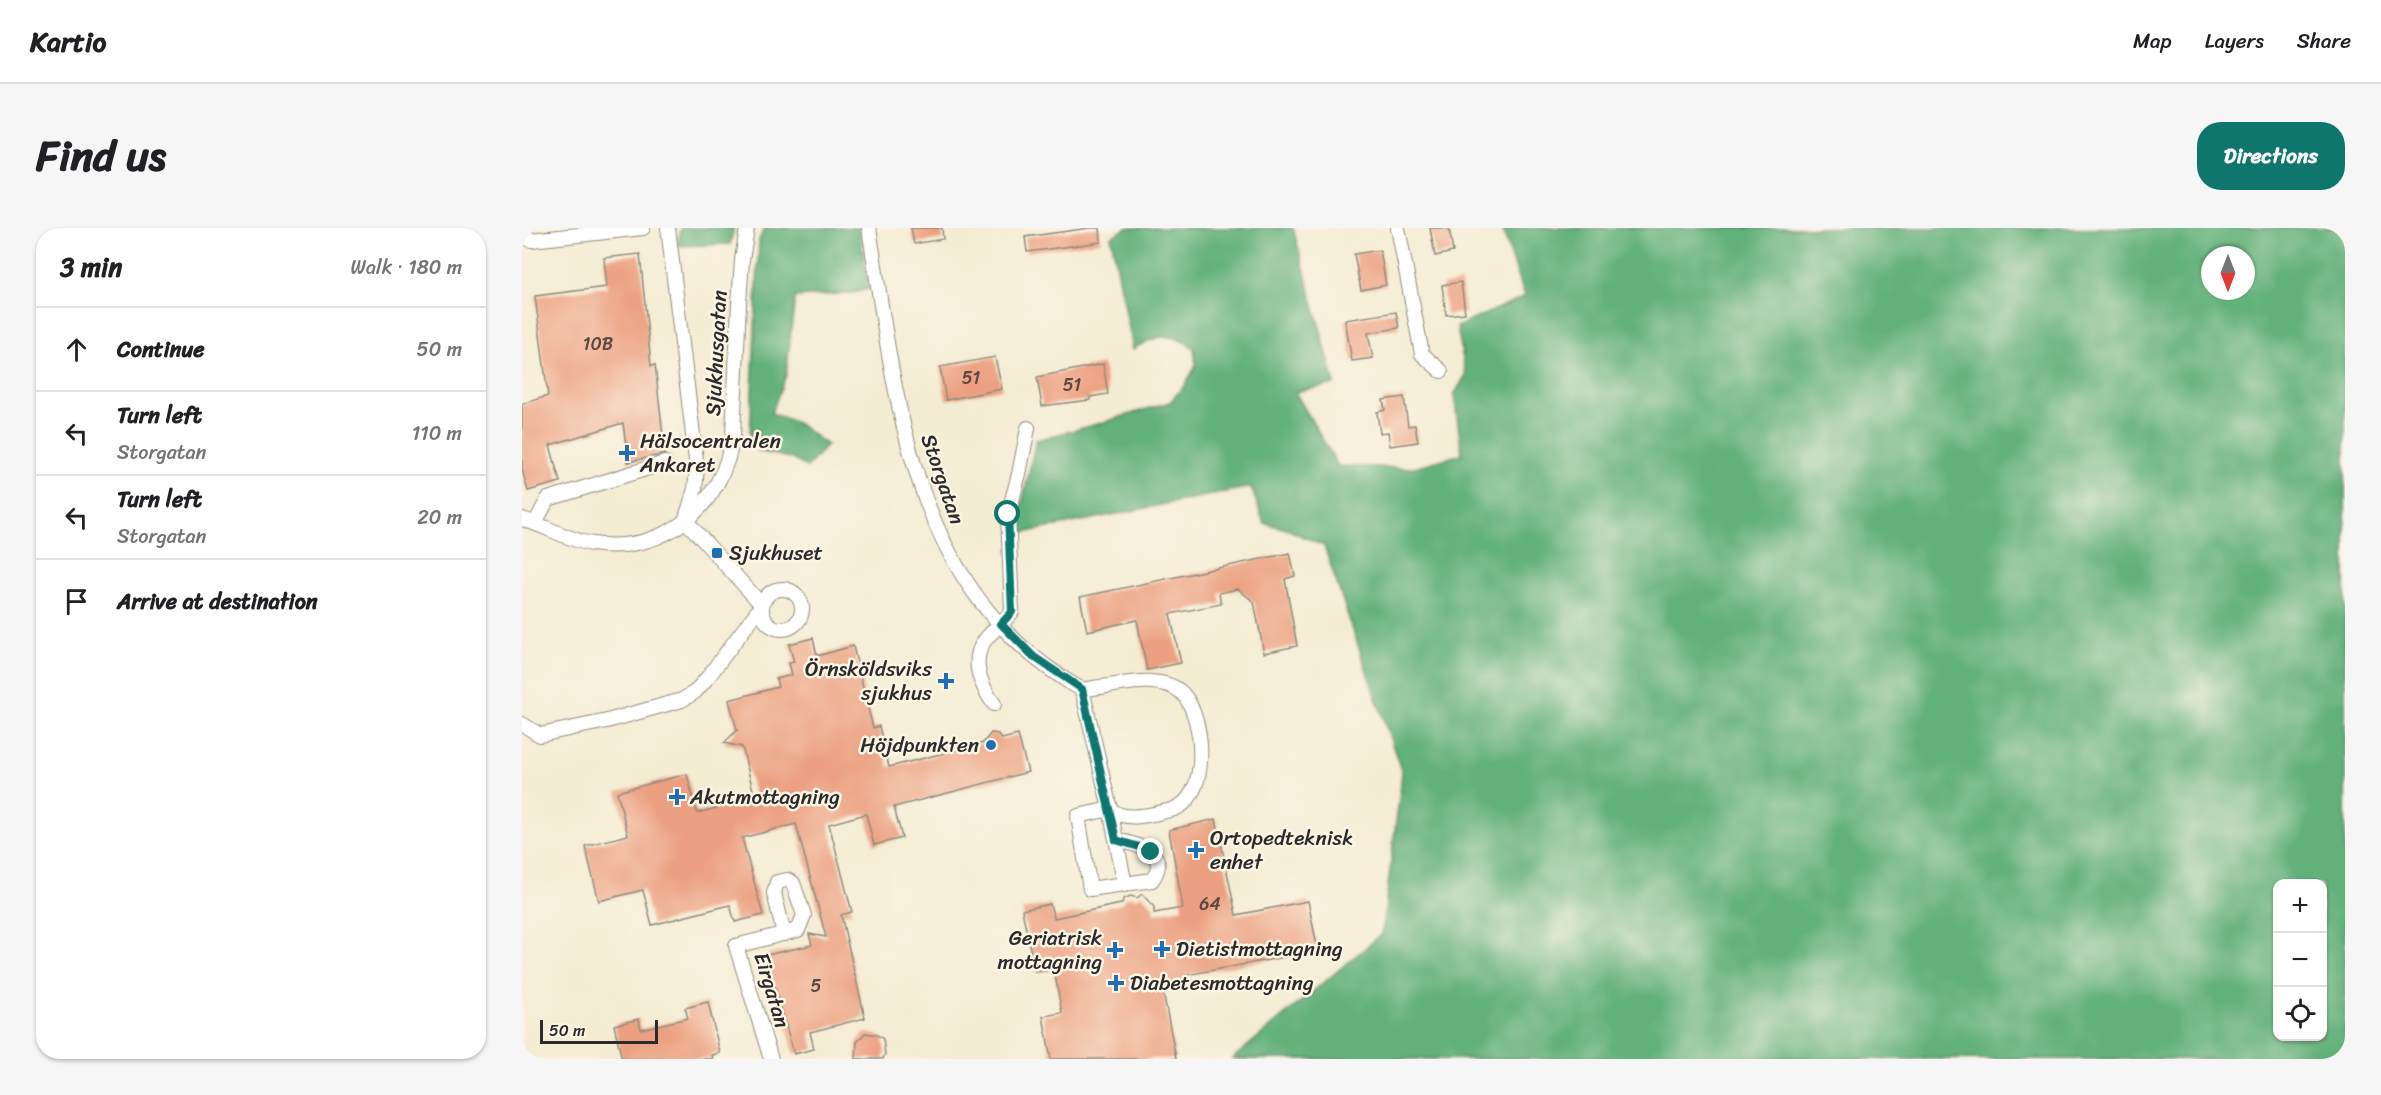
<!DOCTYPE html>
<meta charset="utf-8">
<style>
body{margin:0;font-family:Sriracha,sans-serif;background:#f6f6f6;color:#202124}
.controls{position:absolute;right:18px;bottom:18px;display:grid;overflow:hidden;border-radius:12px;box-shadow:0 2px 4px #0004}
.controls button{width:54px;height:54px;display:grid;place-items:center;padding:0;border:0;border-bottom:2px solid #e0e0e0;background:#fff;color:#202124;font:30px sans-serif}
.compass{position:absolute;left:1679px;top:18px;width:54px;height:54px;border-radius:50%;background:#fff;box-shadow:0 2px 4px #0004;rotate:180deg}
.scale{position:absolute;left:18px;bottom:15px;width:118px;box-sizing:border-box;padding-left:6px;border:3px solid #2b2b2b;border-top:0;font-size:16px;line-height:21px;white-space:nowrap;color:#2b2b2b;-webkit-text-stroke:4px #fcf5e5;paint-order:stroke}
.stop{position:absolute;width:18px;height:18px;margin:-14px;border:4px solid #0f766e;border-radius:50%;background:#fff}
.stop.end{background:#0f766e;border-color:#fff;box-shadow:0 2px 6px #0008}
.list{margin:0;padding:0;list-style:none}
h2{display:flex;justify-content:space-between;align-items:center;height:78px;margin:0;padding:0 24px;font-size:26px}
h2 small{font-size:20px;font-weight:400;color:#757577}
.list li{display:grid;grid-template-columns:39px 1fr auto;gap:18px;align-items:center;box-sizing:border-box;height:84px;padding:0 24px;border-top:2px solid #e0e0e0}
.list b{display:block;font-size:22px;white-space:nowrap}
.list p{margin:0;font-size:20px;white-space:nowrap;color:#757577}
.list em{font-size:20px;font-style:normal;color:#757577}
.icon{flex:none;width:33px;height:33px;fill:none;stroke:currentColor;stroke-width:2;stroke-linecap:round;stroke-linejoin:round}
.map{position:relative;flex:none;width:1823px;height:831px;overflow:hidden;border-radius:24px}
header{display:flex;align-items:center;gap:36px;box-sizing:border-box;height:84px;padding:0 30px;background:#fff;border-bottom:2px solid #e0e0e0}
header strong{font-size:28px}
nav{display:flex;gap:33px;margin-inline-start:auto;font-size:21px}
.intro{display:flex;align-items:center;justify-content:space-between;box-sizing:border-box;height:144px;padding:0 36px}
h1{margin:0;font-size:42px}
.button{padding:15px 27px;border-radius:24px;background:#0f766e;color:#fff;font-size:21px;font-weight:700}
main{display:flex;gap:36px;padding:0 36px}
aside{flex:1;background:#fff;border-radius:24px;box-shadow:0 2px 4px #0004}
.map>svg:first-child{display:block}
.forest{fill:#62b07a;stroke:#466e52;stroke-width:1.5;fill-rule:evenodd}
.building{fill:#eca081}
.lines{fill:none;stroke-linecap:round;stroke-linejoin:round}
.minor-casing{stroke:#908c7f;stroke-width:16}
.minor{stroke:#fff;stroke-width:14}
.route{stroke:#0f766e;stroke-width:8}
.poi-dot{fill:#1f6fb2;stroke:#fcf5e5;stroke-width:2}
.labels{text-anchor:middle;stroke-width:5;stroke-linejoin:round;paint-order:stroke}
.number-label{font-size:18px;fill:#5b4840}
.street-label{font-size:21px;fill:#2b2b2b;stroke:#fcf5e5}
.poi-label{font-size:21px;fill:#2b2b2b;stroke:#fcf5e5;text-anchor:start}
</style>
<header>
<strong>Kartio</strong>
<nav><a>Map</a><a>Layers</a><a>Share</a></nav>
</header>
<div class="intro"><h1>Find us</h1><a class="button">Directions</a></div>
<main>
<aside>
<h2>3 min<small>Walk · 180 m</small></h2>
<ul class="list">
<li><svg class="icon" aria-label="ahead" viewBox="0 0 24 24"><path d="M12 20V5M6 11l6-6 6 6"/></svg><div><b>Continue</b></div><em>50 m</em></li>
<li><svg class="icon" aria-label="left" viewBox="0 0 24 24"><path d="M17 20v-9H6M10 6l-5 5 5 5"/></svg><div><b>Turn left</b><p>Storgatan</p></div><em>110 m</em></li>
<li><svg class="icon" aria-label="left" viewBox="0 0 24 24"><path d="M17 20v-9H6M10 6l-5 5 5 5"/></svg><div><b>Turn left</b><p>Storgatan</p></div><em>20 m</em></li>
<li><svg class="icon" aria-label="arrive" viewBox="0 0 24 24"><path d="M6 21V4h12l-3 4 3 4H6"/></svg><div><b>Arrive at destination</b></div></li>
</ul>
</aside>
<div class="map">
<svg width="1823" height="831" viewBox="0 0 1823 831">
<rect width="100%" height="100%" fill="#fcf5e5"/>
<filter id="ink" filterUnits="userSpaceOnUse"><feTurbulence type="fractalNoise" baseFrequency=".0167" numOctaves="2"/><feDisplacementMap in="SourceGraphic" scale="12" xChannelSelector="R" yChannelSelector="G"/><feConvolveMatrix kernelMatrix="1 2 1 2 8 2 1 2 1" color-interpolation-filters="sRGB"/></filter>
<filter id="wash" filterUnits="userSpaceOnUse"><feTurbulence type="fractalNoise" baseFrequency=".008" numOctaves="4" result="noise"/><feDisplacementMap in="SourceGraphic" scale="24" xChannelSelector="R" yChannelSelector="G"/><feGaussianBlur stdDeviation="1.35" result="paint"/><feColorMatrix in="noise" values="0 0 0 0 0 0 0 0 0 0 0 0 0 0 0 0 0 1.4 0 .05"/><feComposite in="paint" operator="in"/></filter>
<g filter="url(#wash)">
<rect width="100%" height="100%" fill="#f4ecd3"/>
<g class="forest">
<polygon points="159,0 212,0 208,16 155,18"/>
<polygon points="243,0 337,0 347,61 331,65 273,69 264,147 249,185 275,195 305,217 285,239 268,230 237,223 228,207 237,12"/>
<path d="M 605,0 L 771,0 L 813,156 L 773,164 L 816,238 L 889,240 L 940,226 L 932,167 L 944,147 L 935,99 L 1003,68 L 980,0 L 1823,0 L 1823,831 L 710,831 L 860,706 L 880,545 L 802,318 L 765,301 L 742,295 L 729,259 L 500,305 L 499,280 L 514,212 L 579,195 L 648,174 L 663,157 L 674,138 L 672,120 C 646,102 637,107 611,121 L 589,9 ZM 1688,27 L 1724,27 L 1724,63 L 1688,63 ZM 1756,656 L 1800,656 L 1800,808 L 1756,808 Z"/>
</g>
<g id="blocks">
<g class="building">
<polygon points="389,0 420,0 421,11 392,16"/>
<polygon points="568,0 578,0 579,14 505,24 503,9"/>
<polygon points="908,0 927,0 931,24 913,28"/>
<polygon points="858,22 864,57 839,62 832,26"/>
<polygon points="118,26 129,138 133,137 143,226 106,234 101,195 28,217 38,254 6,263 0,242 0,176 26,168 13,68 85,59 82,30"/>
<polygon points="939,54 943,85 924,87 920,57"/>
<polygon points="874,84 877,100 846,105 851,130 830,133 823,92"/>
<polygon points="473,129 480,161 424,172 418,139"/>
<polygon points="581,136 586,166 568,169 568,172 520,178 515,149"/>
<polygon points="882,169 886,198 893,197 896,214 868,218 866,204 858,205 855,184 863,182 861,172"/>
<polygon points="768,325 773,348 763,351 775,418 742,425 732,374 716,361 697,365 699,376 648,386 659,435 625,442 615,392 565,403 558,369"/>
<polygon points="291,410 295,428 331,418 351,500 357,498 367,539 461,515 469,505 476,506 480,511 496,507 506,544 372,579 380,610 352,617 344,586 307,596 330,684 319,687 343,790 288,804 292,821 272,826 244,727 290,717 287,706 304,709 274,596 220,610 241,687 213,694 208,677 130,697 121,662 77,673 63,618 106,607 95,564 165,546 175,585 233,570 220,519 202,515 215,502 207,472 256,459 254,451 270,447 267,435 272,434 267,416"/>
<polygon points="694,591 714,687 786,673 796,723 664,747 665,758 641,763 654,831 529,831 521,788 540,785 532,742 513,744 500,682 528,676 532,690 599,676 603,670 609,668 615,670 620,666 632,679 632,685 661,680 647,602"/>
<polygon points="186,774 198,825 190,827 191,831 100,831 92,797 117,791 119,801 166,790 163,780"/>
<polygon points="343,805 355,807 361,811 363,826 361,831 334,831 335,814"/>
</g>
</g>
</g>
<g filter="url(#ink)">
<use href="#blocks" fill-opacity="0" stroke="#908c7f" stroke-width="1.5"/>
<g class="lines">
<defs>
<g id="minor">
<polyline points="146,0 175,240 173,261 164,290"/>
<path d="M 347,0 C 374,166 386,349 541,450 C 546,453 555,460 561,461 C 566,462 573,459 579,459 C 603,456 642,446 661,466 C 683,491 689,572 649,582 C 631,586 603,595 588,581 L 560,461"/>
<polyline points="876,0 900,126 919,143"/>
<polyline points="0,8 9,12 121,0"/>
<path d="M 0,291 C 24,298 46,312 70,316 C 143,327 201,278 211,207 L 217,75 L 220,32 L 225,0"/>
<polyline points="13,295 26,271 143,235"/>
<circle cx="260" cy="381" r="20"/>
<path d="M 472,476 C 460,459 448,436 461,415 C 468,404 481,395 490,384 L 486,287 L 497,246 L 506,200"/>
<polyline points="0,496 18,507 85,493 160,472 173,464 186,449 240,377 163,292"/>
<path d="M 594,612 C 614,616 650,624 630,652 L 568,661 L 556,588 L 588,581 L 603,657"/>
<polyline points="249,831 214,718 276,702 282,687 271,655 265,652 255,654 252,665 262,706"/>
</g>
</defs>
<use href="#minor" class="minor-casing"/>
<use href="#minor" class="minor"/>
</g>
</g>
<g class="lines" filter="url(#ink)">
<polyline class="route" points="486,286 490,384 479,396 512,429 560,461 594,612 624,621 629,624"/>
</g>
<g class="poi-dot">
<path d="M102 216h6v6h6v6h-6v6h-6v-6h-6v-6h6z"/>
<rect x="189" y="319" width="12" height="12" rx="3"/>
<path d="M421 444h6v6h6v6h-6v6h-6v-6h-6v-6h6z"/>
<circle cx="469" cy="517" r="6"/>
<path d="M152 560h6v6h6v6h-6v6h-6v-6h-6v-6h6z"/>
<path d="M671 613h6v6h6v6h-6v6h-6v-6h-6v-6h6z"/>
<path d="M637 712h6v6h6v6h-6v6h-6v-6h-6v-6h6z"/>
<path d="M590 713h6v6h6v6h-6v6h-6v-6h-6v-6h6z"/>
<path d="M591 746h6v6h6v6h-6v6h-6v-6h-6v-6h6z"/>
</g>
<g class="labels">
<g class="number-label">
<text x="76" y="122">10B</text>
<text x="449" y="156">51</text>
<text x="550" y="163">51</text>
<text x="688" y="682">64</text>
<text x="294" y="764">5</text>
</g>
<g class="street-label">
<text transform="translate(194 125) rotate(-87)" y="7">Sjukhusgatan</text>
<text transform="translate(421 251) rotate(71)" y="7">Storgatan</text>
<text transform="translate(250 762) rotate(73)" y="7">Eirgatan</text>
</g>
<g class="poi-label">
<text x="118" y="220">Hälsocentralen<tspan x="118" dy="24">Ankaret</tspan></text>
<text x="207" y="332">Sjukhuset</text>
<text x="410" y="448" text-anchor="end">Örnsköldsviks<tspan x="410" dy="24">sjukhus</tspan></text>
<text x="457" y="524" text-anchor="end">Höjdpunkten</text>
<text x="168" y="576">Akutmottagning</text>
<text x="688" y="617">Ortopedteknisk<tspan x="688" dy="24">enhet</tspan></text>
<text x="580" y="717" text-anchor="end">Geriatrisk<tspan x="580" dy="24">mottagning</tspan></text>
<text x="654" y="728">Dietistmottagning</text>
<text x="608" y="762">Diabetesmottagning</text>
</g>
</g>
</svg>
<div class="controls">
<button>+</button>
<button>−</button>
<button><svg class="icon" aria-label="locate" viewBox="0 0 24 24"><circle cx="12" cy="12" r="6"/><path d="M12 2v4M12 18v4M2 12h4M18 12h4"/></svg></button>
</div>
<svg class="compass" viewBox="-18 -18 36 36"><path d="M0-13l5 13h-10z" fill="#e53935"/><path d="M0 13l5-13h-10z" fill="#757577"/></svg>
<div class="scale">50 m</div>
<div class="stop" style="left:486px;top:286px"></div>
<div class="stop end" style="left:629px;top:624px"></div>
</div>
</main>
